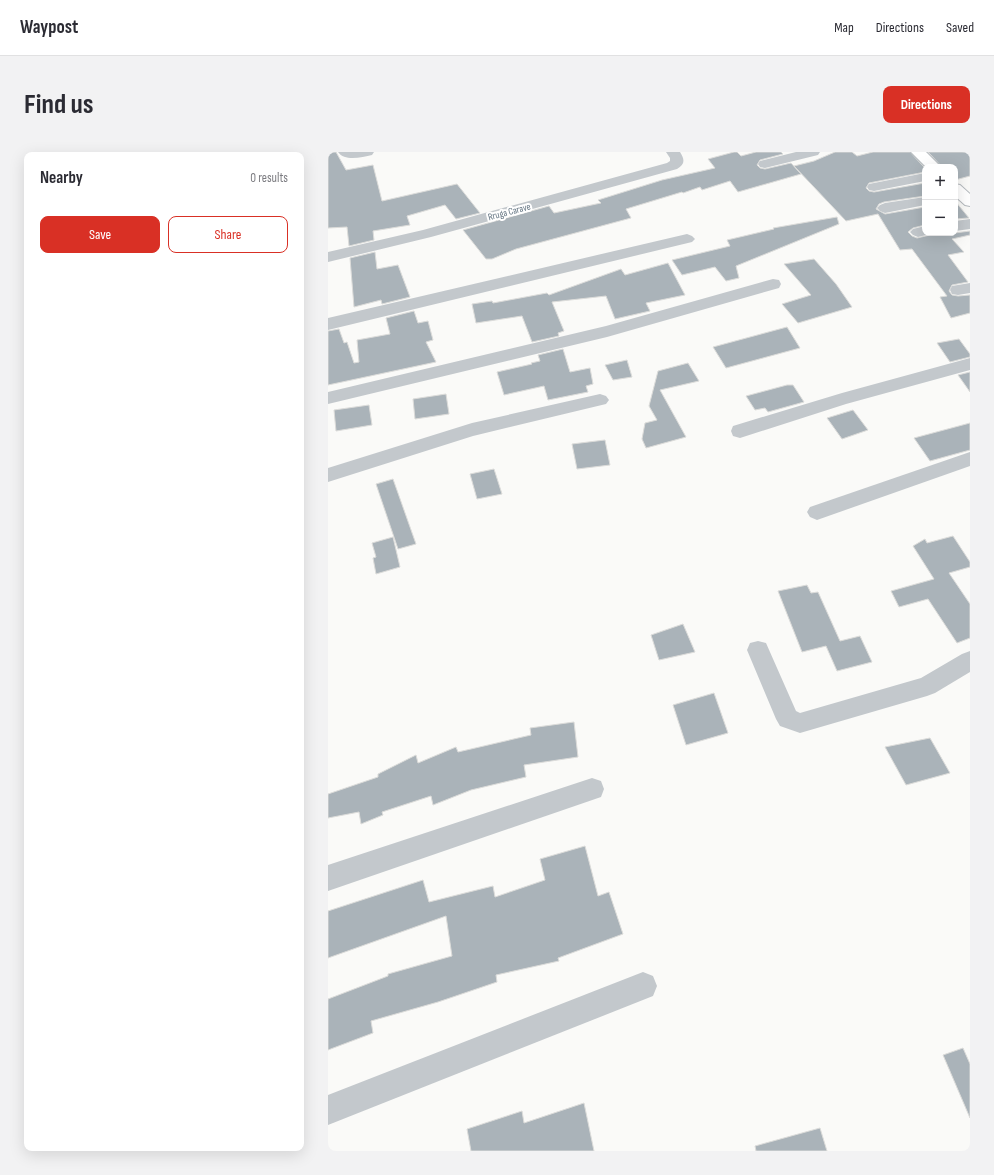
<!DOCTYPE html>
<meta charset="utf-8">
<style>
body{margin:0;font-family:"Sofia Sans Condensed",sans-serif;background:#f2f2f3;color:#2b2b33}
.controls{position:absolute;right:12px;top:12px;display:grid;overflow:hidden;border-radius:8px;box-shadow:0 4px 16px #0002}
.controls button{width:36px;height:36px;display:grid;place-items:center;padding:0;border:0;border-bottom:1px solid #e1e1e2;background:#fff;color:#2b2b33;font:20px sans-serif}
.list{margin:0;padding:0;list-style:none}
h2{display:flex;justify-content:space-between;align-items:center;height:52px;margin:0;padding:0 16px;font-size:17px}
h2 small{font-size:13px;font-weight:400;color:#7c7c81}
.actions{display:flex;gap:8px;padding:12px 16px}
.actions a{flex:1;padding:9px 0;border:1px solid #d93025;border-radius:8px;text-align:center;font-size:14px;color:#d93025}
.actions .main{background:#d93025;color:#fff}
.map{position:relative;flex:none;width:642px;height:999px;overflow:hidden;border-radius:8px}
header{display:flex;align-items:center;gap:24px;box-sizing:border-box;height:56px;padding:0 20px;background:#fff;border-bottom:1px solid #e1e1e2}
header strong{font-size:19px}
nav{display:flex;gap:22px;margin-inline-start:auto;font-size:14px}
.intro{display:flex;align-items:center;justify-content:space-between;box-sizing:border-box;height:96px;padding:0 24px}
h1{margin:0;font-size:28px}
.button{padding:10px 18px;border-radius:8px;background:#d93025;color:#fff;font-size:14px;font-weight:700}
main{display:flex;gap:24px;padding:0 24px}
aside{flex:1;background:#fff;border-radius:8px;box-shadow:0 4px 16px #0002}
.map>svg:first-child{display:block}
.building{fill:#aab3b9;stroke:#dcdcda}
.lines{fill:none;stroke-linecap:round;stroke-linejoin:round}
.major-casing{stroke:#b5babe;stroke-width:2}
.minor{fill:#c3c8cc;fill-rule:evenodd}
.major{fill:#fff;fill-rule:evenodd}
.labels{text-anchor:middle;stroke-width:4;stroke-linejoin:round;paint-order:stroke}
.far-street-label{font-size:10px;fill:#657683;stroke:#fff}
</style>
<header>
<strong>Waypost</strong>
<nav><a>Map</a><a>Directions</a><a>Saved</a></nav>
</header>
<div class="intro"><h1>Find us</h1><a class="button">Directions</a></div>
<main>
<aside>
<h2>Nearby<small>0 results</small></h2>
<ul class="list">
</ul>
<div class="actions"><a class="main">Save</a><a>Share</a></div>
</aside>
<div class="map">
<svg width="642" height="999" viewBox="0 0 642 999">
<rect width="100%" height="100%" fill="#fafaf8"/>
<g class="building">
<polygon points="0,0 8,0 18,18 45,13 54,49 129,32 152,61 128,67 117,53 79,64 82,73 45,79 46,88 21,94 19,75 0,76"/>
<polygon points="406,0 409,0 413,4 428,0 453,0 455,2 432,8 429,13 432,16 437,17 463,11 473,22 410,40 402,29 374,38 372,35 355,41 354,40 298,57 303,66 188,97 164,107 158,107 135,78 221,54 226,61 273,51 270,48 334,28 387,16 380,7"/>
<polygon points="507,0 524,0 529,4 545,0 582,0 597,16 597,20 541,31 538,36 541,39 546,40 597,31 597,44 556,50 551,52 548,57 557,62 597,55 597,73 585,76 580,80 584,84 589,86 602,83 604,81 627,81 642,79 642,83 624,87 636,100 620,103 640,130 624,133 621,139 624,143 630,144 642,143 642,161 623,166 612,145 619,144 584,97 572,98 550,62 518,69 466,14 486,9"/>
<polygon points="600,0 642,0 642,24 627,28 627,15 614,15"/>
<polygon points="627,49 641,66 627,67"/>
<polygon points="509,65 511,72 408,114 411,126 398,129 387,115 354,123 344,108 402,94 399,88 446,77 445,76"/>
<polygon points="47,100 49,117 70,113 82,145 54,152 53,148 26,155 22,106"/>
<polygon points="486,107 508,132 524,155 470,171 454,152 483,143 456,112"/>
<polygon points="340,111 357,143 318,151 322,159 287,167 278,144 224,150 236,179 230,181 231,184 204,190 194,164 148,171 144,152 164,149 165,151 219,141 221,143 293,117 297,123"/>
<polygon points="86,159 90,171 100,169 105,188 98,190 108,210 0,233 0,179 11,177 16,191 19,190 26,211 31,210 29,188 62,182 58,166"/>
<polygon points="459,175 472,196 398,216 385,195"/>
<polygon points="631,187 642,202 642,205 622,210 609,191"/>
<polygon points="235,197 242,220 262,216 265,232 258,234 260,240 220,248 216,234 176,243 169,220 204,212 203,211 212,209 210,203"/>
<polygon points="299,208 304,225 285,228 277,213"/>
<polygon points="360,211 371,229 332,238 358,285 318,296 314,287 317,271 329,268 321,254 330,219"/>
<polygon points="642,220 642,240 630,223"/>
<polygon points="459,233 465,233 476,250 440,260 437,256 427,258 418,244"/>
<polygon points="118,242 121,262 87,267 85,247"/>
<polygon points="41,253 44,273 8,279 6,258"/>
<polygon points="525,258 540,278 514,287 499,266"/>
<polygon points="642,271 642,298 602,309 586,286"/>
<polygon points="277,288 282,313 249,317 244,292"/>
<polygon points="166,317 174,342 149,347 142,322"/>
<polygon points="65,327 88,392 70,397 48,332"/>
<polygon points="625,384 642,410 642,415 621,421 642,452 642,486 629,491 600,447 571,455 563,439 606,427 585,394 597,387 599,391"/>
<polygon points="65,385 72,415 48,422 45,406 48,405 44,391"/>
<polygon points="479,433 483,441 490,440 512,489 532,484 544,510 509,519 498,494 474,500 450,439"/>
<polygon points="355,472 367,500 331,508 323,483"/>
<polygon points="386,541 400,581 358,593 345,553"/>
<polygon points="246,570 250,605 196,613 198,625 143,638 105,653 103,644 54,660 55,663 33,672 31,660 0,666 0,642 50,625 50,622 88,603 90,611 128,595 130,600 203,583 202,576"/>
<polygon points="602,586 622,621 578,633 557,595"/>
<polygon points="257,694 270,744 281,740 295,782 230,806 231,809 168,823 169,830 110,850 43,869 45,881 0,898 0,847 60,824 60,822 124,804 118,764 0,806 0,759 95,728 101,750 165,734 167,745 217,728 212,707"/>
<polygon points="635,896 642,912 642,966 615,903"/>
<polygon points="256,951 266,999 143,999 139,977 194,959 196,971"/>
<polygon points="492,976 499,999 428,999 427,994"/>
</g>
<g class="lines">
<defs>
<g id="major">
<polygon points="583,0 598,0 613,15 598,15"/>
<polygon points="627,32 632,33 642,42 642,54 637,53 627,44"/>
</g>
</defs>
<use href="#major" class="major-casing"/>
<g class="minor">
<path d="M 10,0 L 46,0 L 44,3 C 34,5 17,10 10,0 Z"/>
<path d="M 338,0 L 352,0 C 357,8 357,12 349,17 L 103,85 L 0,110 L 0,100 L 95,78 L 339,11 L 342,9 L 342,6 Z"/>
<polygon points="468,0 492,0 490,3 437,16 432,15 430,12 432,9"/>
<polygon points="597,21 597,29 546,39 541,38 539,35 541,32 546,31"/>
<polygon points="597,45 597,53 557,61 552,59 549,56 552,53 557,51"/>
<polygon points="642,67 642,77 627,79 627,69"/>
<polygon points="597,74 597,81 603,81 602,82 590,85 585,83 582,80 585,77"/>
<polygon points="359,82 364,84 367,87 364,90 0,178 0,166"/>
<polygon points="445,127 451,128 453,132 451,136 279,185 0,252 0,240 278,174"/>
<polygon points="642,131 642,141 630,143 624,142 622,138 624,134"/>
<polygon points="642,206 642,218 518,252 412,286 405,284 403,279 405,274 514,241"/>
<polygon points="272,242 278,244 281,248 278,252 145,284 0,330 0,316 144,271"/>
<polygon points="642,300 642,314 489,368 482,365 479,360 482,355"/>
<polygon points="430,489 438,491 468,559 472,561 593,526 634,502 642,499 642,520 607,541 599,544 472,581 452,574 448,567 419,498 422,491"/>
<polygon points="264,626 273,629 276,637 273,645 0,739 0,713"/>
<polygon points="315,820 325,824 329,834 325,844 0,973 0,943"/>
</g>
<use href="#major" class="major"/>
</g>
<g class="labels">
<g class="far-street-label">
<text transform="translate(181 59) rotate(-15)" y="4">Rruga Carave</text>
</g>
</g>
</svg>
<div class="controls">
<button>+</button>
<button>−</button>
</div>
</div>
</main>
